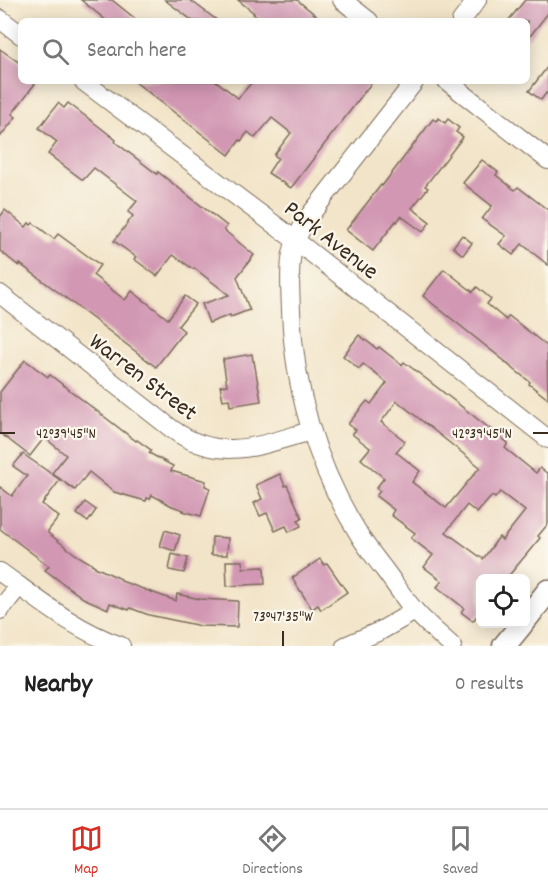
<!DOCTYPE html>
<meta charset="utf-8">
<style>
body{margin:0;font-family:Dekko,sans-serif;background:#f6f6f6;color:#222}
.controls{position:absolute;right:18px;bottom:18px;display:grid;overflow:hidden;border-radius:9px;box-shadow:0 3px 15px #0003}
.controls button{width:54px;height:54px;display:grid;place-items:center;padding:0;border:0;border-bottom:2px solid #e0e0e0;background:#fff;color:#222;font:30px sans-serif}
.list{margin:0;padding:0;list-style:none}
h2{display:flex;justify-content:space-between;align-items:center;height:78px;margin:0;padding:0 24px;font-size:26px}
h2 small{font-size:20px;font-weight:400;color:#767676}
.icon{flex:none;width:33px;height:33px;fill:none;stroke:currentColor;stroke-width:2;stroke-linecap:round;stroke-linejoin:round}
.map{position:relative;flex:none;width:548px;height:646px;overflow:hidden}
.search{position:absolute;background:#fff;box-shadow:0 3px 15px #0003;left:18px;right:18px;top:18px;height:66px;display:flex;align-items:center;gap:15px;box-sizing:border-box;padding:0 21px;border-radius:9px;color:#767676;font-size:22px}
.sheet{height:162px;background:#fff}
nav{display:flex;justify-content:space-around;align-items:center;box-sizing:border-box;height:84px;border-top:2px solid #e0e0e0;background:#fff;font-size:16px;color:#767676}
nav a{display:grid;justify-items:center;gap:3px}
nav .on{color:#d93025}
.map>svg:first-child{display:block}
.building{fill:#d297b3;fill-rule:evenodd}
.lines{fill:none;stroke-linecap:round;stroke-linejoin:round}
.minor-casing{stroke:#7b6b5a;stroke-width:20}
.tertiary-casing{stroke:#7b6b5a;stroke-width:25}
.minor{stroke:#fff;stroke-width:18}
.tertiary{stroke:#fff;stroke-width:22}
.ticks{fill:none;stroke:#3b2a1e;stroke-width:2}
.labels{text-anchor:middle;stroke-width:4.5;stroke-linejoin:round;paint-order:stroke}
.street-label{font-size:24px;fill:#3b2a1e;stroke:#fbf7ec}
.ticks-label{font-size:15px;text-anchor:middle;fill:#3b2a1e;stroke:#fbf7ec;stroke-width:4.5;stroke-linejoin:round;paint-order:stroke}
</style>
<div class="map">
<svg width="548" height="646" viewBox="0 0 548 646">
<rect width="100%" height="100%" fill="#fbf7ec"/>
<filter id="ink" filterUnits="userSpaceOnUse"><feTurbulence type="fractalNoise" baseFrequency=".0167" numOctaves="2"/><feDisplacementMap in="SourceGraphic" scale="12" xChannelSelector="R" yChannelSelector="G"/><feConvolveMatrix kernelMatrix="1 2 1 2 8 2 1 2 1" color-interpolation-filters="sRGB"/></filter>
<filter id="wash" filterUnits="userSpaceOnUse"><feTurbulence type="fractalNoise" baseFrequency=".008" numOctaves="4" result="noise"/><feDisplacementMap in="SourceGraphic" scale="24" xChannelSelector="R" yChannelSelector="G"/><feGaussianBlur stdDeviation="1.35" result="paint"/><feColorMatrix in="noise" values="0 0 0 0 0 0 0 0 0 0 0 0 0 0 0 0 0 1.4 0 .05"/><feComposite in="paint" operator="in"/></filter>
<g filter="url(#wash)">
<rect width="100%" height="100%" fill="#f2e4c8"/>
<g id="blocks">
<g class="building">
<polygon points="81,0 112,0 138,21 107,21"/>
<polygon points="165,0 190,0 218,21 193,21"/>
<polygon points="238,0 297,0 323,21 262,21 253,14 254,13"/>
<polygon points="525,0 548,0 548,13 527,40 527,21 508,21"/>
<polygon points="0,49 21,64 21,81 37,81 12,114 16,117 0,137"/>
<polygon points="548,66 548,94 546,93 541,100 529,91"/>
<polygon points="134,81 216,81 238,98 253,81 373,81 291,188 268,173 278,158 274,155 291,133 272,118 255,138 248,132 241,141 240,140 229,155"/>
<polygon points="58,103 64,108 68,103 101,128 116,140 115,142 157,174 158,172 227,226 224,230 254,255 237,277 250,311 249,310 231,317 230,315 209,323 202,304 229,295 194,268 193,269 173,255 157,276 134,259 136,257 114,241 133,216 128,212 137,201 94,168 83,180 48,154 57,142 39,128"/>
<polygon points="439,118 445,123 448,119 459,128 456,132 463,137 425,186 428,188 412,208 430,222 423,232 401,216 397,222 396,221 373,251 346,230 381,185 382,186 433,119 436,121"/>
<polygon points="482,160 498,172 496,175 515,190 518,187 548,210 548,265 522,244 513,255 499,244 506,236 482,219 492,206 463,183"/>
<polygon points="5,210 26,227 29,223 31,225 33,223 54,239 58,234 85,254 100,265 93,275 125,300 132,291 168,319 185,296 196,304 178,326 184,331 156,367 58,292 20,264 19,266 0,251 0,217"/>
<polygon points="462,235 472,243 463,255 453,247"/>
<polygon points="444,269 473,292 477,287 491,299 487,304 506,320 509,316 547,346 548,399 529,384 530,382 506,363 507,363 423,296"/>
<path d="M 359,335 L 377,349 L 379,347 L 402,365 L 404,362 L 425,378 L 508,443 L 505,448 L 536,473 L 540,468 L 548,474 L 548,524 L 538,536 L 540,538 L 506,579 L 480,579 L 480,612 L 473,621 L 461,612 L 464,608 L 437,587 L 442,581 L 424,567 L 433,555 L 411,538 L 415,533 L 391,515 L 394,510 L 376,496 L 380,491 L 376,488 L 384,478 L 361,459 L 370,448 L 352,434 L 356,430 L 348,424 L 367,401 L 371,404 L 387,383 L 363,364 L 359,369 L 343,356 ZM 397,401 L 480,467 L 446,508 L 412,482 L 420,471 L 396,452 L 405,441 L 381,422 ZM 500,492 L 525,511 L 502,540 L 499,537 L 483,559 L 446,532 L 467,505 L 477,513 L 492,496 L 495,498 Z"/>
<polygon points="252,354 253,361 254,361 261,401 230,406 229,399 223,400 220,386 227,385 223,361 224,362 223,359"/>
<polygon points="25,360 48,377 50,375 136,441 137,440 151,450 149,453 173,466 171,471 206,481 205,486 210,488 201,516 183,511 184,510 172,506 152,495 150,499 147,498 146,501 114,492 89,472 75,490 52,473 66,455 45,438 44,438 30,456 0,433 0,392"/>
<polygon points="23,454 60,480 42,504 59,517 48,531 48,533 75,554 95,566 95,567 121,579 121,581 176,601 177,594 200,599 238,601 237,627 201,626 149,615 130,608 129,610 110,603 108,609 83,598 45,570 49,566 0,529 0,487 12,496 27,476 13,466"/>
<polygon points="280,474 285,486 287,485 302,518 298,520 301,526 289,532 286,526 275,531 267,513 260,516 254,503 262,499 256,485"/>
<polygon points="85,502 96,510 88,522 77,514"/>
<polygon points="165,530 180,535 175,551 160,546"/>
<polygon points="212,537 228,538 227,555 211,555"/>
<polygon points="172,554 188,558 184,573 169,570"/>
<polygon points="320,559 324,565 327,563 347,592 321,610 318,605 312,609 292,578"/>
<polygon points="226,561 242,561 243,568 264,567 265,584 227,586"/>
</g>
</g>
</g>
<g filter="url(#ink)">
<use href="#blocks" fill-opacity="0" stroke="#7b6b5a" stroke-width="1.5"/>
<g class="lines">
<defs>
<g id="minor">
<polyline points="342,0 369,21"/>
<polyline points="0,19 21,35"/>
<polyline points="461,21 477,0"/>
<polyline points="83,81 295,240 548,439"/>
<path d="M 415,81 L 310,215 C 285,250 290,271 291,311 C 294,388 316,465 357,531 C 364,544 374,556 383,568 C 394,582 404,599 416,612 C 427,624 440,635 452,646"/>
<polyline points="447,81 548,160"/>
<path d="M 0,294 L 172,429 C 220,464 260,445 311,431"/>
<path d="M 0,572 C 39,600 75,630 121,646"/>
<polyline points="0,610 19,586"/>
<polyline points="345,646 380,631 415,611"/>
</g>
<g id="tertiary">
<polyline points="526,619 548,591"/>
<polyline points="504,646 522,624"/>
</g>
</defs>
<use href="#minor" class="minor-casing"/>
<use href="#tertiary" class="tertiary-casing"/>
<use href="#minor" class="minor"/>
<use href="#tertiary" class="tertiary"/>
</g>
</g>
<path class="ticks" d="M 0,433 L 15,433M 533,433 L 548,433M 283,631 L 283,646"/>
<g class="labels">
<g class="street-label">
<text transform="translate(332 239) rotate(38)" y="8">Park Avenue</text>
<text transform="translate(144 376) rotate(37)" y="8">Warren Street</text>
</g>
</g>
<g class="ticks-label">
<text x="66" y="438">42°39'45"N</text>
<text x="482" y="438">42°39'45"N</text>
<text x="283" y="621">73°47'35"W</text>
</g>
</svg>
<div class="controls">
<button><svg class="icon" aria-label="locate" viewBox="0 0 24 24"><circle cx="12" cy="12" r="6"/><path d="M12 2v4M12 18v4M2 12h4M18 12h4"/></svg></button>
</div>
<div class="search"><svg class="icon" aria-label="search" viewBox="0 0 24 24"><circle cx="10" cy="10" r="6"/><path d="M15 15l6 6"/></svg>Search here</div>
</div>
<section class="sheet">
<h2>Nearby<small>0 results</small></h2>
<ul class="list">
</ul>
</section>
<nav>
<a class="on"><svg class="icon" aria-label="map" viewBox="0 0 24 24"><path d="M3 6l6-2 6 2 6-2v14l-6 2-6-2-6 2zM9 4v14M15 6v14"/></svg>Map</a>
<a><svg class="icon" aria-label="directions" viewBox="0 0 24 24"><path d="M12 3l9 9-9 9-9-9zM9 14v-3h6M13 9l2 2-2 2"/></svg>Directions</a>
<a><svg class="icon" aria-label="saved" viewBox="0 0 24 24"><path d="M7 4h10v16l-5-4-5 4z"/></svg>Saved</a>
</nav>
